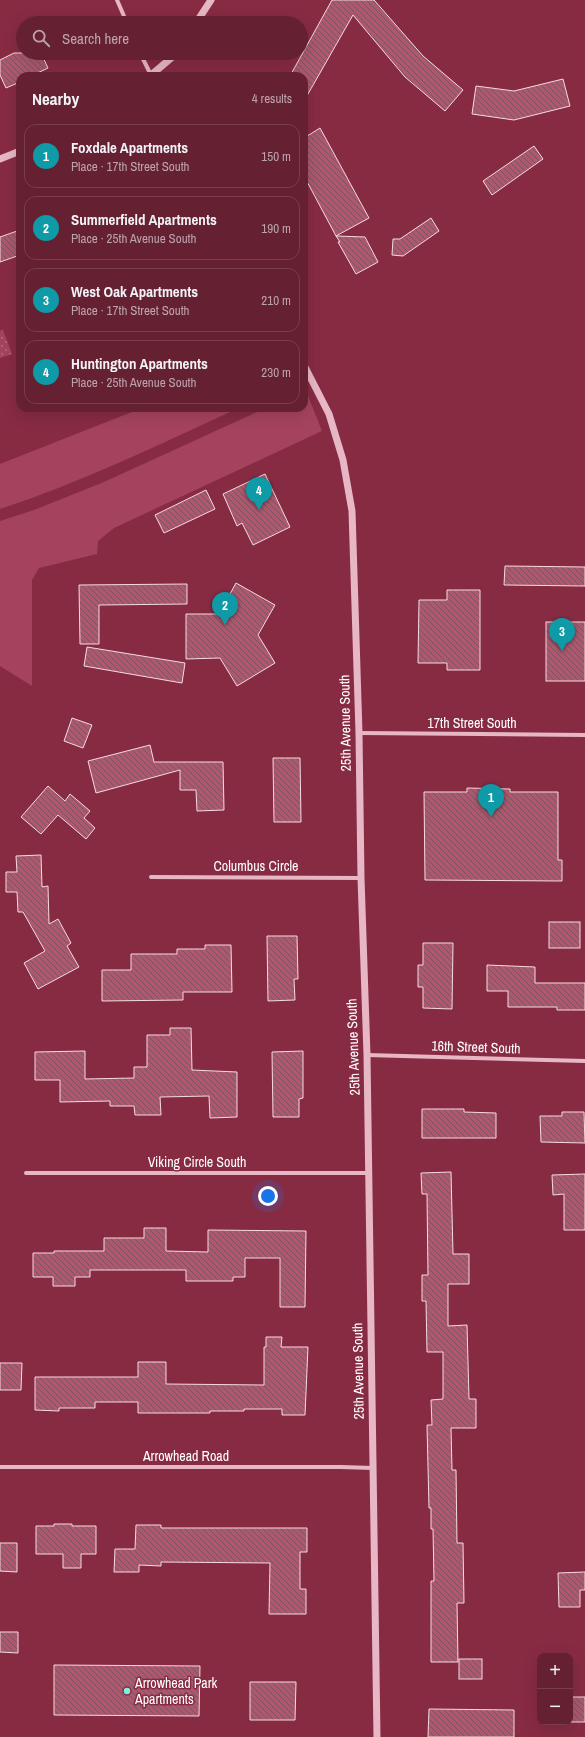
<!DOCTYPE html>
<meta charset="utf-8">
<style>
body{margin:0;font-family:"Archivo Narrow",sans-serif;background:#6b283a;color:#f1f3f6}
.controls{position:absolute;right:12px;bottom:12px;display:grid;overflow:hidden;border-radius:8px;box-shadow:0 4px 16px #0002}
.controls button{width:36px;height:36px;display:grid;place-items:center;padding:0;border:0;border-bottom:1px solid #793e4d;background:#652032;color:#f1f3f6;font:20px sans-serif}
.you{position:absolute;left:268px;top:1196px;width:14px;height:14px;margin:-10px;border:3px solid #fff;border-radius:50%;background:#1a73e8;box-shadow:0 0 0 6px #1a73e833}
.badge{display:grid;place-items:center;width:26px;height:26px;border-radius:50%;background:#7fede0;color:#fff;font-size:13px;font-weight:700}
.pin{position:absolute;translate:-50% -33px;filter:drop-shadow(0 1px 2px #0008)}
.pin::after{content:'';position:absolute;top:21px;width:14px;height:12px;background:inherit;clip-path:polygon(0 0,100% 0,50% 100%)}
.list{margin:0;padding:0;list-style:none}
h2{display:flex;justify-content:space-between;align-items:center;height:52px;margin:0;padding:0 16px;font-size:17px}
h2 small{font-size:13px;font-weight:400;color:#bca3ac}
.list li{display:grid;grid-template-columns:26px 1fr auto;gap:12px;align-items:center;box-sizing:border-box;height:64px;margin:0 8px 8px;padding:0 8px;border:1px solid #793e4d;border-radius:12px}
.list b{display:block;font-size:15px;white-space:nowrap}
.list p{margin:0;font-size:13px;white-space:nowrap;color:#bca3ac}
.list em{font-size:13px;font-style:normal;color:#bca3ac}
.icon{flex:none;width:22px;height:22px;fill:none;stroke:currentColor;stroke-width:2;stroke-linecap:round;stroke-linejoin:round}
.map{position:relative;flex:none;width:585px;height:1737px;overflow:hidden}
.search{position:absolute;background:#652032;box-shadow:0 4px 16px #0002;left:16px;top:16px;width:292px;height:44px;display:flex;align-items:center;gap:10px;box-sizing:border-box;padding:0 14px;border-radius:22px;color:#bca3ac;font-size:15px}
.panel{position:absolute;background:#652032;box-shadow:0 4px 16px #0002;left:16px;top:72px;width:292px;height:340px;border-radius:12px}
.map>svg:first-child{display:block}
.green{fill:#a5435e}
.park{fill:url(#park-dots)}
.building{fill:url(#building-back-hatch);stroke:#f6dae2}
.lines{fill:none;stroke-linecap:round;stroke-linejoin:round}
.minor{stroke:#e7b7c5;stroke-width:4}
.tertiary{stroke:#e7b7c5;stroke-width:7}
.poi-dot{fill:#7fede0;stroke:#872b43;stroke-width:1.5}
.labels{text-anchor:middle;stroke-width:3;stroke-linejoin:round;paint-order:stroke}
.street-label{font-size:14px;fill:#fff;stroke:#872b43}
.poi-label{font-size:14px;fill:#fff;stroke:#872b43;text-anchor:start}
</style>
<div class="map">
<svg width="585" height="1737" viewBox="0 0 585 1737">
<defs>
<pattern id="park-dots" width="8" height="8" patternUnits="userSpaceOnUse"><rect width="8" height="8" fill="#a5435e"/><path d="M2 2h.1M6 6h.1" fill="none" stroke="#b7697e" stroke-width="1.8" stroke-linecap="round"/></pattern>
<pattern id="building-back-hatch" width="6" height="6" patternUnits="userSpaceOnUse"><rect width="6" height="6" fill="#b0576f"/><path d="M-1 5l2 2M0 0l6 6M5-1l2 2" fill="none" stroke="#7e525e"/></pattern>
</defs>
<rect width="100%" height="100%" fill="#872b43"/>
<g class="green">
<polygon points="304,391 306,391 322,431 114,528 98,541 97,554 39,568 32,580 32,686 0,666 0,521 34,510 104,482 266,408 304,408"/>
<path d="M 142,408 L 239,408 C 160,444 82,482 0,509 L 0,464 Z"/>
</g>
<polygon class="park" points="3,330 12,354 0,358 0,331"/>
<g class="building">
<polygon points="332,0 374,0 423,56 463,90 445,111 405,77 353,15 304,101 304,76 290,76"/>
<polygon points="14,53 41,53 48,68 31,76 20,76 20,82 6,88 0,75 0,60"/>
<polygon points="563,79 570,106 514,120 472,114 476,86 514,91"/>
<polygon points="320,128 369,218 336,236 304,176 304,138"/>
<polygon points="534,146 543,159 492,195 483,181"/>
<polygon points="431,218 439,231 403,256 392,255 393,239 400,239"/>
<polygon points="20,230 20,255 0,262 0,237"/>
<polygon points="336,236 365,237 378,262 356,274 338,242 340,242"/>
<polygon points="265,474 290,527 253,545 242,523 237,526 223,494"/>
<polygon points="206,490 215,509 164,533 155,515"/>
<polygon points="505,566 585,567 585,586 504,585"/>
<polygon points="236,583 275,605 258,635 275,663 237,686 220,658 186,659 186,614 219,614"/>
<polygon points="187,584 187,604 99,605 99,644 80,644 79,585"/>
<polygon points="447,590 480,590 480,670 447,670 447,663 418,663 419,600 447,600"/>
<rect x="546" y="622" width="39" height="59"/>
<polygon points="87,647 185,663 182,683 84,666"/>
<polygon points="72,718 92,725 83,748 64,741"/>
<polygon points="150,745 154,762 223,762 224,810 197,811 196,790 180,790 180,770 96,793 88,761"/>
<polygon points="273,758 300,758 301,822 274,822"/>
<polygon points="48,786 65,801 70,794 90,811 84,818 95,828 86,839 58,815 41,834 21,817"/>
<polygon points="467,788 510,789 510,792 558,792 558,860 562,860 562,881 425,880 424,792 467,792"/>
<polygon points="41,855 42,887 48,886 49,924 58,919 71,943 67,946 79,967 38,989 24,963 45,951 23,912 18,912 17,892 6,892 6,872 17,872 16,856"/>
<rect x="549" y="922" width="31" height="26"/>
<polygon points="267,936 297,936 298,979 294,979 295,1000 268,1001"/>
<polygon points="423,943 453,943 452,1009 423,1008 423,987 418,987 418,965 423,965"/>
<polygon points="205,945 231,945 232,992 183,992 183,1000 102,1001 102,970 131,970 131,954 177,954 177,949 205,949"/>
<polygon points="487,965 535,967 535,983 585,983 585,1010 557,1010 557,1007 508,1007 508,991 487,991"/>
<polygon points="170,1028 191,1028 192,1070 237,1072 237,1117 210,1118 209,1096 160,1097 161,1115 135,1115 134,1106 110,1106 110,1101 60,1102 60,1080 35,1080 35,1052 85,1051 85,1079 134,1078 134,1067 147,1067 147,1035 170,1035"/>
<polygon points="303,1051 303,1098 299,1099 299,1117 273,1117 272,1052"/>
<polygon points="422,1109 464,1109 464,1112 496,1113 496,1138 422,1138"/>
<polygon points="562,1112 584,1112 585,1143 541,1142 540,1116 562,1116"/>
<polygon points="451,1172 453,1254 469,1254 469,1284 448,1284 448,1326 467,1325 469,1399 476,1399 476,1428 451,1428 452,1470 456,1470 457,1543 463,1543 464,1603 457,1603 458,1662 431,1662 431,1581 434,1581 433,1529 431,1529 431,1508 429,1508 427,1425 432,1425 431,1400 443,1399 443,1352 427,1352 426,1301 422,1301 422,1275 428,1275 427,1194 422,1194 421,1173"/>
<polygon points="585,1174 585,1230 564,1230 564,1194 553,1195 552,1175"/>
<polygon points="144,1228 166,1228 166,1251 208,1252 208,1230 306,1231 305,1307 280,1307 280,1258 245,1258 245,1277 233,1277 233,1281 186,1281 186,1270 90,1270 90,1277 75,1277 75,1286 53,1286 53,1277 33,1277 33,1253 54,1253 54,1251 104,1251 104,1238 144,1238"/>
<polygon points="266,1337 282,1337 281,1347 308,1347 305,1415 282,1415 282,1409 244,1409 244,1411 210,1411 210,1413 138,1413 138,1402 95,1402 95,1408 59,1408 59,1411 35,1410 35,1377 138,1377 138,1362 166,1362 166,1384 264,1385 264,1347 266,1347"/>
<polygon points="0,1363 22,1363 21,1390 0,1390"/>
<polygon points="54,1524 72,1524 72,1526 96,1526 96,1554 81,1554 81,1568 63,1568 63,1554 36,1554 36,1526 54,1526"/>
<polygon points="136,1525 161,1525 161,1528 307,1528 307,1552 300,1552 300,1589 306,1589 306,1614 269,1614 270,1563 161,1562 161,1566 139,1565 139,1572 114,1572 115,1549 135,1549"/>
<polygon points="0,1543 17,1543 17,1572 0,1571"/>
<polygon points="585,1572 585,1590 580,1590 580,1607 559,1607 558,1573"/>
<polygon points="0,1632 18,1632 18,1653 0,1652"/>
<rect x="459" y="1659" width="23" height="20"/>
<polygon points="54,1665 200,1666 199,1716 54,1715"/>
<polygon points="250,1682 296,1682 295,1720 250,1720"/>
<rect x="570" y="1697" width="15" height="25"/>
<polygon points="429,1709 514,1710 514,1737 428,1737"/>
</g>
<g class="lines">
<g class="minor">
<polyline points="117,0 127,23"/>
<polyline points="140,53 151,75"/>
<polyline points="359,733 585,735"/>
<polyline points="151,877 361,878"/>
<polyline points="367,1055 585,1061"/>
<polyline points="26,1173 369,1173"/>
<polyline points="0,1467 341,1467 373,1468"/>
</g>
<g class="tertiary">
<polyline points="196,23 211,0"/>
<polyline points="150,76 177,53"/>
<polyline points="0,159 20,151"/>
<polyline points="304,365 329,414 343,460 352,511 359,733 361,878 367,1055 377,1737"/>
</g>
</g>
<circle class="poi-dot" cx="127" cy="1691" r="4"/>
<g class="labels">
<g class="street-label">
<text transform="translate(345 723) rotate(-91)" y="5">25th Avenue South</text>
<text x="472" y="728">17th Street South</text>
<text x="256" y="871">Columbus Circle</text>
<text transform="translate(353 1047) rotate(-92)" y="5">25th Avenue South</text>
<text transform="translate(476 1047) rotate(2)" y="5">16th Street South</text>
<text x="197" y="1167">Viking Circle South</text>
<text transform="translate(358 1371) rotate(-91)" y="5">25th Avenue South</text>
<text x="186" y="1461">Arrowhead Road</text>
</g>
<g class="poi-label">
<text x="135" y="1688">Arrowhead Park<tspan x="135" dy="16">Apartments</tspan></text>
</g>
</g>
</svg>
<div class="controls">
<button>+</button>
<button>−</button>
</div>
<div class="you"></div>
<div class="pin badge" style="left:491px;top:817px;background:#0f9aa8">1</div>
<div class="pin badge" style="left:225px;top:625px;background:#0f9aa8">2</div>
<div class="pin badge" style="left:562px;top:651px;background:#0f9aa8">3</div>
<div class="pin badge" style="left:259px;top:510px;background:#0f9aa8">4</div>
<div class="search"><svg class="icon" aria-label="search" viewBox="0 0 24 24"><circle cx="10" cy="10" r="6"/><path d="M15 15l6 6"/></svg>Search here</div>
<section class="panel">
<h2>Nearby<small>4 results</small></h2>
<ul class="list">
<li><span class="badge" style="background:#0f9aa8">1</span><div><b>Foxdale Apartments</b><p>Place · 17th Street South</p></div><em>150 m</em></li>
<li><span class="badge" style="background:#0f9aa8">2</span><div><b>Summerfield Apartments</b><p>Place · 25th Avenue South</p></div><em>190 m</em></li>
<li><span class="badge" style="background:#0f9aa8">3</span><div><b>West Oak Apartments</b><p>Place · 17th Street South</p></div><em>210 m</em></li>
<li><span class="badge" style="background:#0f9aa8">4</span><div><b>Huntington Apartments</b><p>Place · 25th Avenue South</p></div><em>230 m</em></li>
</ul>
</section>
</div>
